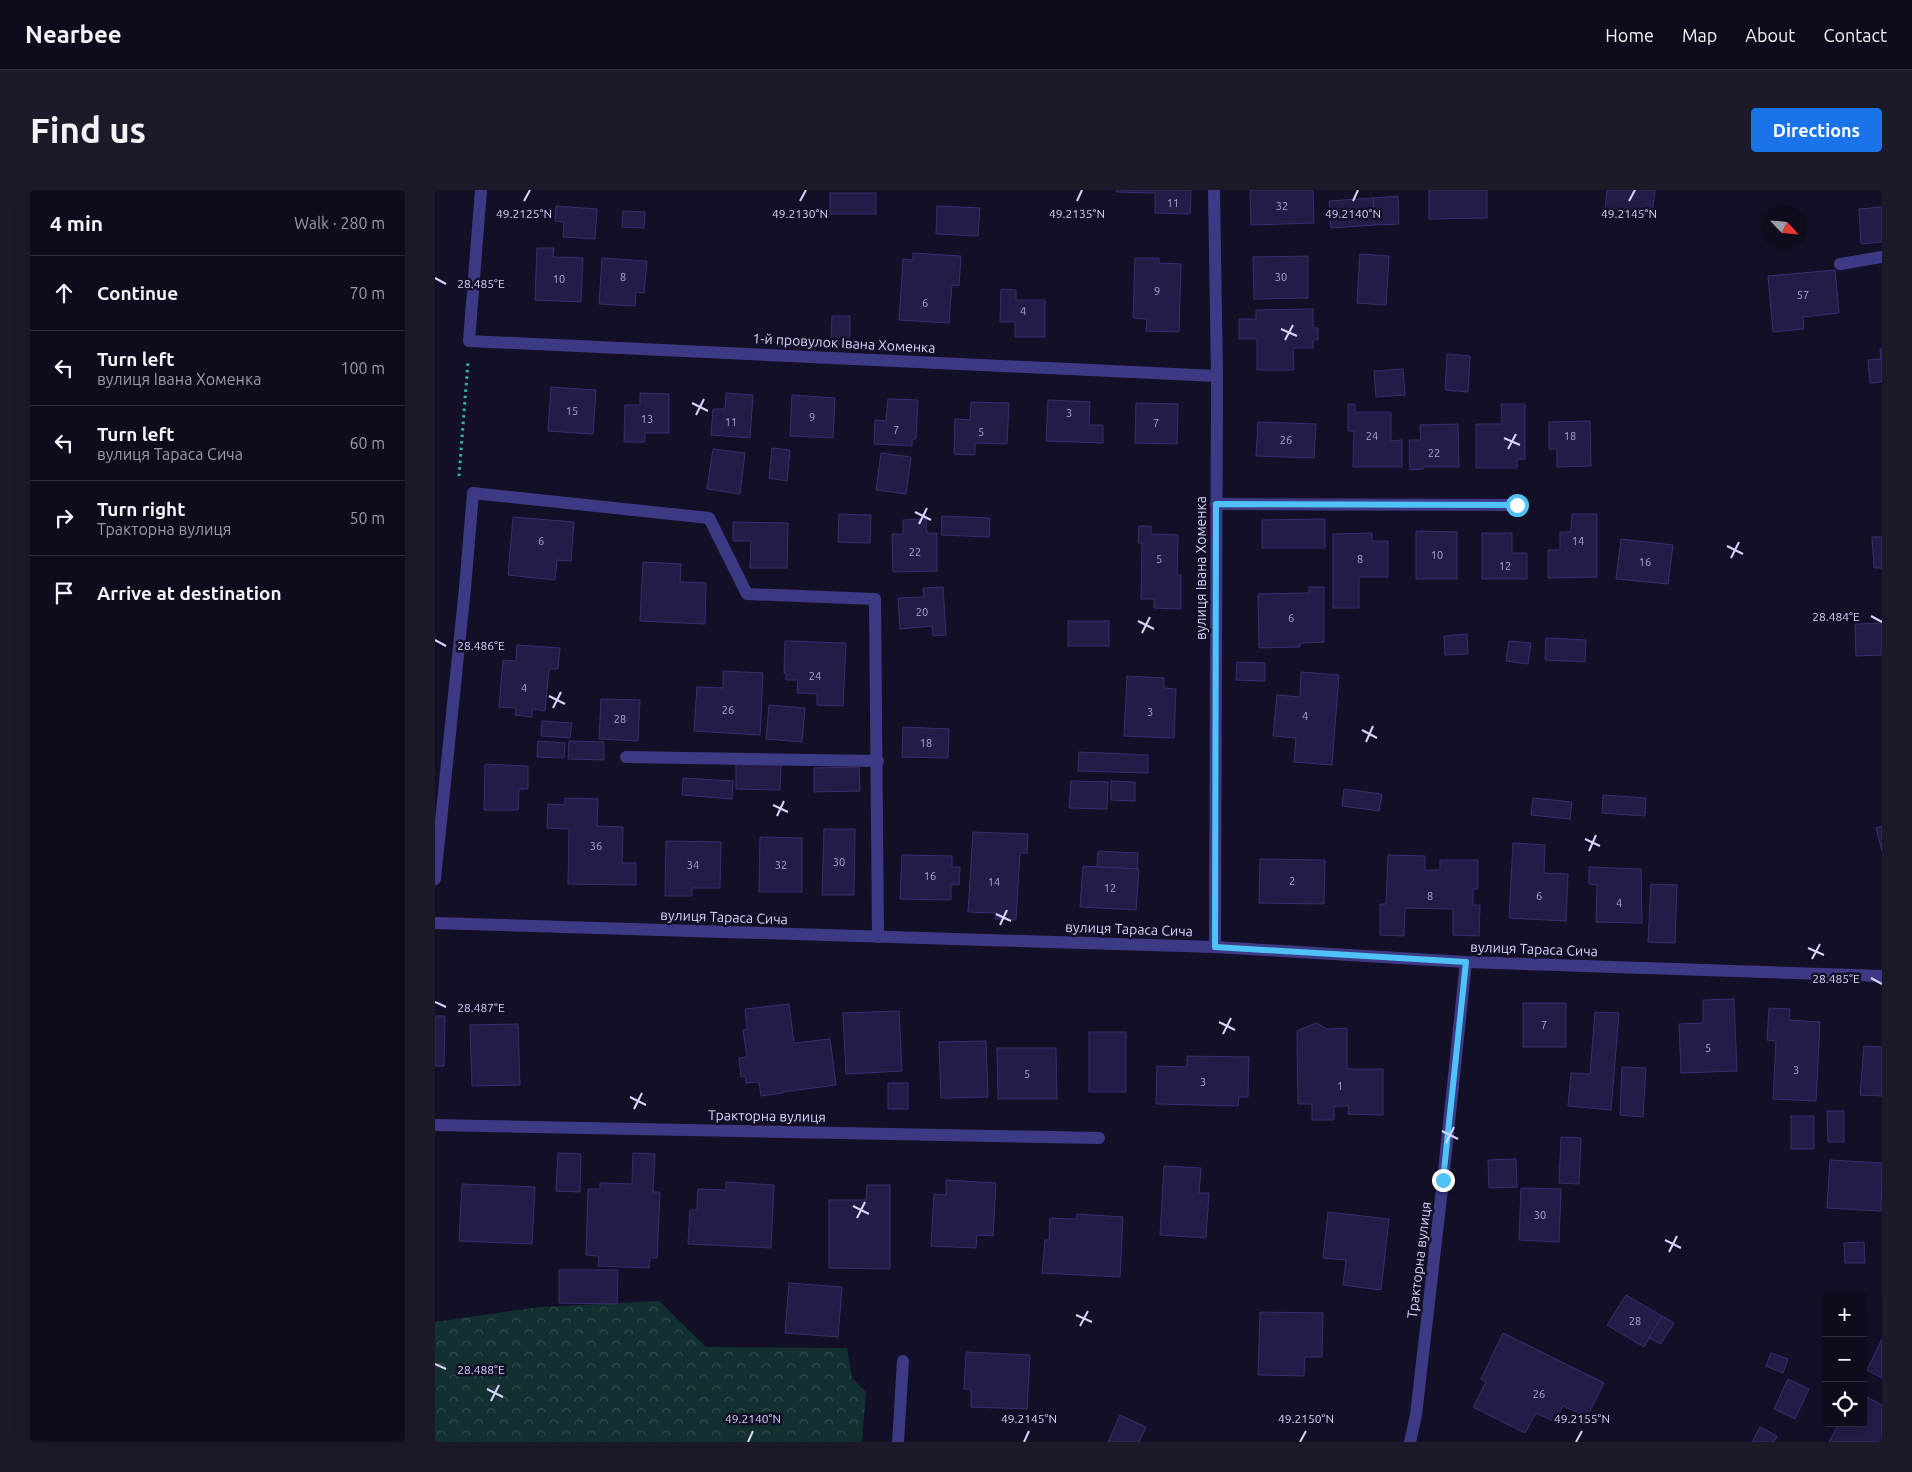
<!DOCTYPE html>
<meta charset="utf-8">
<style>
body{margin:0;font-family:Ubuntu,sans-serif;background:#1c1929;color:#f1f3f6}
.controls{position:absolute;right:15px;bottom:15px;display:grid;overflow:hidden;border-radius:5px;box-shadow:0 5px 20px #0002}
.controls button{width:45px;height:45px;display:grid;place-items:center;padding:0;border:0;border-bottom:1px solid #2e2b3b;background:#0e0b1c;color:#f1f3f6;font:25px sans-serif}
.compass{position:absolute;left:1327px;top:15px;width:45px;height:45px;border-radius:50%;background:#0e0b1c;box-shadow:0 5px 20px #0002;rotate:116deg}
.stop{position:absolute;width:15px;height:15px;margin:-11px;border:4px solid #4fc3f7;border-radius:50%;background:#fff}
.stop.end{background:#4fc3f7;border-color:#fff;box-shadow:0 1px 5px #0008}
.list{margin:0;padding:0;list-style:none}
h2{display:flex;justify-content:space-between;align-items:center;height:65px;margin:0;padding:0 20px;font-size:21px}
h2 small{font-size:16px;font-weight:400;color:#9b9ba3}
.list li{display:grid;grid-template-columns:32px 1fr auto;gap:15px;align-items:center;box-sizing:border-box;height:75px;padding:0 20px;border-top:1px solid #2e2b3b}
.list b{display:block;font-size:19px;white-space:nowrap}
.list p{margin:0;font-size:16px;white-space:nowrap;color:#9b9ba3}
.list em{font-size:16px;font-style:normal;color:#9b9ba3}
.icon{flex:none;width:28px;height:28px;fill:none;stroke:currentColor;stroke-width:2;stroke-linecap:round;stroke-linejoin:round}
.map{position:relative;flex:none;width:1447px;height:1252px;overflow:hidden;border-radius:5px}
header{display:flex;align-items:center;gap:30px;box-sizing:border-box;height:70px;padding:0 25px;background:#0e0b1c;border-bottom:1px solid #2e2b3b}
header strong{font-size:24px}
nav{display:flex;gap:28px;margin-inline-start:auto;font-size:18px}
.intro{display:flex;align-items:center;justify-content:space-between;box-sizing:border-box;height:120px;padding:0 30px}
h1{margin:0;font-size:35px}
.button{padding:12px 22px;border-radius:5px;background:#1a73e8;color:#fff;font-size:18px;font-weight:700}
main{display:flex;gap:30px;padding:0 30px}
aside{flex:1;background:#0e0b1c;border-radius:5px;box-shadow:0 5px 20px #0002}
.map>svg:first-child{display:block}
.park{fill:url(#park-crowns)}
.building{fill:#241b47;stroke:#3b2d73}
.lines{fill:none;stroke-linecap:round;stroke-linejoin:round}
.path{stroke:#2fb8b0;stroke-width:3;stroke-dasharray:2.5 4;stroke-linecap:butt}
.service{stroke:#3d3a85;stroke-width:12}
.minor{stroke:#3d3a85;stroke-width:12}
.route{stroke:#4fc3f7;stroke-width:6}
.ticks{fill:none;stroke:#d9d4ff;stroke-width:2}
.labels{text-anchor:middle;stroke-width:5;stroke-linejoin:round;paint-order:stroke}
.number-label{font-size:11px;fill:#aca6d1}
.street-label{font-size:14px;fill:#d9d4ff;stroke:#130f26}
.ticks-label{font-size:12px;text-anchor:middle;fill:#d9d4ff;stroke:#130f26;stroke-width:5;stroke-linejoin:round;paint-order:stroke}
</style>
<header>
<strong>Nearbee</strong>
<nav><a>Home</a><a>Map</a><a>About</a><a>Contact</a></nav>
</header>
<div class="intro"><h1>Find us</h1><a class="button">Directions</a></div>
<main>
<aside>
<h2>4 min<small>Walk · 280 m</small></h2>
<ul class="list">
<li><svg class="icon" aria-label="ahead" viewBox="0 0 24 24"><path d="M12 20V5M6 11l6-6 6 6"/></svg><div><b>Continue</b></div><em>70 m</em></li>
<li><svg class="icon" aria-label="left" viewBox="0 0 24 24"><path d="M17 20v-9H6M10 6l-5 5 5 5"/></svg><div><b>Turn left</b><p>вулиця Івана Хоменка</p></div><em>100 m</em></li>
<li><svg class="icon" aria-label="left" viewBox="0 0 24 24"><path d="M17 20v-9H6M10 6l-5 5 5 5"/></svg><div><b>Turn left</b><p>вулиця Тараса Сича</p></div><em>60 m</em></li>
<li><svg class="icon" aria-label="right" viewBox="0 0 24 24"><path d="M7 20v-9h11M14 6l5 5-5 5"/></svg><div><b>Turn right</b><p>Тракторна вулиця</p></div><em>50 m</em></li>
<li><svg class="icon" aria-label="arrive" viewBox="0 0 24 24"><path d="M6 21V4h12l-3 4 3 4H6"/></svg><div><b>Arrive at destination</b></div></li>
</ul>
</aside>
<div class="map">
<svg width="1447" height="1252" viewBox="0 0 1447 1252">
<defs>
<pattern id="park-crowns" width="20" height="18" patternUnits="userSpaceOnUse" patternTransform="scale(1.25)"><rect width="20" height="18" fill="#12302f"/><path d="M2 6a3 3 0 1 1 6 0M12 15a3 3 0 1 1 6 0" fill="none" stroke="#344d4e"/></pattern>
</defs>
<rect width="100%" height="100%" fill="#130f26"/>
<polygon class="park" points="224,1111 271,1157 412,1158 417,1188 431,1202 427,1252 0,1252 0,1132 105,1117"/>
<g class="building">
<polygon points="681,0 756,0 755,24 720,23 720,3 681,2"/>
<polygon points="815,0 878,0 879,33 816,35"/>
<polygon points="994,0 1052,0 1052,28 994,29"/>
<polygon points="1172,0 1220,0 1217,25 1170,20"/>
<rect x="395" y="3" width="46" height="21"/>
<polygon points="963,6 964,34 939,35 938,8"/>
<polygon points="938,8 939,35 896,38 894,11"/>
<polygon points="121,16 162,19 160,49 128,47 129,32 120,31"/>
<polygon points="502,16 545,18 543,46 501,44"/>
<polygon points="1447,17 1447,52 1426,54 1424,19"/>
<polygon points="188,21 210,22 209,38 187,37"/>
<polygon points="102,58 119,58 118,67 148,68 146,112 100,110"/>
<polygon points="478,63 526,66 524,96 517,95 514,133 464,130 468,69 478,70"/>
<polygon points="925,64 954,66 951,115 922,113"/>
<polygon points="873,66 873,108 819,109 818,67"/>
<polygon points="167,68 212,71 209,103 201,102 200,116 164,114"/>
<polygon points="700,68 724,68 724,73 746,74 744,142 711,141 712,129 698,128"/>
<polygon points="1400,80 1404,123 1368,127 1369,139 1338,142 1333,86"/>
<polygon points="566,99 581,100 581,110 610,110 610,147 580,147 580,132 565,132"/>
<polygon points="878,119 878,138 883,138 883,150 878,150 878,158 858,158 859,180 822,180 822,149 804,149 804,129 821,129 821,120"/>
<polygon points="397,126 415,126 415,154 396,154"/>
<polygon points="1445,159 1447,159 1447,192 1435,193 1433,170 1446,169"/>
<polygon points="1012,164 1035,166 1033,202 1010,200"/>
<polygon points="968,179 970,205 941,207 939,181"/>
<polygon points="116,197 161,200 158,244 113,241"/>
<polygon points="205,203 234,204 234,243 210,243 210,252 189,252 190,215 205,215"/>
<polygon points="291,203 318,205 315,248 276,245 278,219 290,219"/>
<polygon points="357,205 400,208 398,248 355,246"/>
<polygon points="453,209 483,210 481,249 477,249 477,256 439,254 440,230 451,231"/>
<polygon points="613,210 655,212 654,235 668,235 668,253 611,251"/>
<polygon points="536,212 574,213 572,254 540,253 540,265 519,264 520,229 535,230"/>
<polygon points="701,213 743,214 742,254 700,253"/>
<polygon points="913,214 920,214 920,222 956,222 956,251 967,250 967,277 918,277 919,241 913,241"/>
<polygon points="1066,214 1090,214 1090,269 1082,269 1082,278 1041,278 1041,234 1067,234"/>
<polygon points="1155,231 1156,276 1122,277 1122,259 1114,259 1114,232"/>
<polygon points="823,232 881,234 879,268 821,266"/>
<polygon points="1023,234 1024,277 989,277 988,279 975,280 974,250 986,250 985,235"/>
<polygon points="337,258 355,260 352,291 334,288"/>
<polygon points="278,259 310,263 305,304 272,299"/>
<polygon points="446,263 476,267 471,304 441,300"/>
<polygon points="404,324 436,325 435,353 403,352"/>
<polygon points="1137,324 1162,324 1162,387 1113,388 1113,360 1125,360 1125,342 1136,342"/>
<polygon points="507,326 555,328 554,347 506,345"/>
<polygon points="78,327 139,332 136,371 122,370 120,390 73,385"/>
<polygon points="491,329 492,343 502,343 502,381 458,382 457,344 468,344 468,330"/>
<polygon points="890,329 890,358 827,358 827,330"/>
<polygon points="298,332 353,333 352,378 315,378 316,351 298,351"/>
<polygon points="704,336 716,336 716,344 743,345 742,385 746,385 746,419 719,418 719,409 706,409 707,353 703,353"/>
<polygon points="981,341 1022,342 1022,389 981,389"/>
<polygon points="937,343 937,351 953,351 953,387 924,387 924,418 898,418 898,344"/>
<polygon points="1047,343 1077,343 1077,363 1092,363 1092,389 1047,389"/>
<polygon points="1437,347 1447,347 1447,378 1439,378"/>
<polygon points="1186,349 1238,355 1233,394 1181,389"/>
<polygon points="208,372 246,374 245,392 271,393 270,434 205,431"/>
<polygon points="508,397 511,445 498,446 497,436 465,439 463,408 489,407 488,398"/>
<polygon points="874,397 889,397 889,452 865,453 865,457 824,458 823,404 874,403"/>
<rect x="633" y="431" width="41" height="25"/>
<polygon points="1447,433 1447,465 1421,466 1420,434"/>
<polygon points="1032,444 1033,464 1010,465 1009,446"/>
<polygon points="1111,448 1151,450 1150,472 1110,470"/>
<polygon points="350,451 411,453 408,516 382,515 382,504 362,503 363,490 351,490 351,483 349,483"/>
<polygon points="1074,451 1096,453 1093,474 1071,471"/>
<polygon points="82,455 125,458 123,479 114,479 110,521 97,519 97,527 80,525 81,518 64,517 68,470 81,471"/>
<polygon points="802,472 830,473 830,491 801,490"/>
<polygon points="288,481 328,483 325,545 259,541 262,497 288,498"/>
<polygon points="866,482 904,485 897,575 859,572 861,548 838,546 842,505 865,507"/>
<polygon points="692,486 729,488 729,498 741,499 739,548 689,546"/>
<polygon points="166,509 205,510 203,551 164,549"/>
<polygon points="334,515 370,518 367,552 331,549"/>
<polygon points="107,531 137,533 135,548 106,546"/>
<polygon points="468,537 514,539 513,568 467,567"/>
<polygon points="103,551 130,553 129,568 102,567"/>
<polygon points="134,551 169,552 169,570 133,569"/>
<polygon points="644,562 713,565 713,583 643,581"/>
<polygon points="50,574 93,576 93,599 84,599 83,620 49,620"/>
<polygon points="301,574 346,575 345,600 301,599"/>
<polygon points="424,577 425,601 379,602 379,578"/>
<polygon points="248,588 298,591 297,609 247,605"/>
<polygon points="636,591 673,592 672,619 634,618"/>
<polygon points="676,591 700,592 700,611 676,610"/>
<polygon points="909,599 947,604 944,621 907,616"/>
<polygon points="1168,605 1211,608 1210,626 1167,623"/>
<polygon points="130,608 163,609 162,636 188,637 187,673 201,673 201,695 133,694 134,639 112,638 113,614 130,615"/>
<polygon points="1098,608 1137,612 1135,629 1096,625"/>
<polygon points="1447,636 1447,661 1441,638"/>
<polygon points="389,639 420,639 419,705 387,705"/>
<polygon points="538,642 593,644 592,663 585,663 581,730 560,729 561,723 533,722"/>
<polygon points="325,647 367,648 367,702 324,702"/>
<polygon points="231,651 286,652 285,698 257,698 257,706 230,706"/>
<polygon points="1078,653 1110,655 1109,683 1133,684 1131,731 1074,728"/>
<polygon points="663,661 703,663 702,679 662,677"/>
<polygon points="467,665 517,666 517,677 525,677 524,695 516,694 516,710 465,709"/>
<polygon points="953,665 990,666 990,680 1005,680 1005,670 1043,670 1043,699 1038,699 1038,715 1045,715 1044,746 1018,745 1018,719 970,718 969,746 945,745 945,714 951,714"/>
<polygon points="825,669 890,670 889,714 824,713"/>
<polygon points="648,676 704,679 701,720 645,717"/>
<polygon points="1154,677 1206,679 1207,733 1161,732 1162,695 1154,694"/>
<polygon points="1216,694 1242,695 1240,753 1213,752"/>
<polygon points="1299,809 1302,881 1246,883 1244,834 1268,833 1268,810"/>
<rect x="1088" y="813" width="43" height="44"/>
<polygon points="354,814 359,853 395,849 401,895 348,902 348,903 326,906 324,892 311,893 310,886 306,887 304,868 312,867 308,840 312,839 310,819"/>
<polygon points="1334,818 1355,819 1354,830 1385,832 1381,911 1338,909 1341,851 1332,850"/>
<polygon points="464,821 467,881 411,884 408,823"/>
<polygon points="1160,822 1184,823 1176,920 1133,916 1136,883 1155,884"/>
<polygon points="0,826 10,826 9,876 0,876"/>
<polygon points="881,833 892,839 912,838 912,879 948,879 948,925 913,924 914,916 899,916 899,930 877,930 877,914 863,914 862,841"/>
<polygon points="83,834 85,895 37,896 35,835"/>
<rect x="654" y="842" width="37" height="60"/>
<polygon points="551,851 553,907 506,908 504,852"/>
<polygon points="1429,856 1447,857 1447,906 1425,905"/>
<polygon points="562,858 621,858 622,909 563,909"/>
<polygon points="752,866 814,867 813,907 804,907 803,916 721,914 722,876 752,877"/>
<polygon points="1187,877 1211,878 1208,927 1185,925"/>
<rect x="453" y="893" width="20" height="26"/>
<polygon points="1392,921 1409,921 1409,952 1393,952"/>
<rect x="1356" y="926" width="23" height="33"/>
<polygon points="1126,947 1146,948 1144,994 1124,993"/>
<polygon points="123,963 146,964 145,1002 121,1001"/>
<polygon points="198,963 220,964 218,1002 225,1002 222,1068 215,1068 214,1078 163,1076 164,1066 151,1065 153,999 165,999 165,993 197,994"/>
<polygon points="1081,969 1082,997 1054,998 1053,970"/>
<polygon points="1395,970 1447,973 1446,1021 1392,1018"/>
<polygon points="729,976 766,978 764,1003 774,1003 771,1048 725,1045"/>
<polygon points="511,990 561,993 558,1046 542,1045 541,1058 496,1056 499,1004 511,1005"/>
<polygon points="291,992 339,995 336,1058 253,1054 255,1020 262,1020 263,999 291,1000"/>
<polygon points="27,994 100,997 97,1054 24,1051"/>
<polygon points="432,995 455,995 455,1079 394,1078 394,1010 431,1010"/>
<polygon points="1086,998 1126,999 1124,1052 1084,1050"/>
<polygon points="893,1022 954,1029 946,1100 908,1095 911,1070 888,1068"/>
<polygon points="642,1024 688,1027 685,1087 607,1083 610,1050 614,1050 615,1028 642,1029"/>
<polygon points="1429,1052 1430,1073 1410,1073 1409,1053"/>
<polygon points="124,1080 183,1080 182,1114 124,1113"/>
<polygon points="354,1093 407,1097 403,1147 350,1143"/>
<polygon points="1191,1105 1227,1126 1209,1157 1172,1135"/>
<polygon points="825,1122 888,1123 887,1167 870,1167 869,1186 823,1185"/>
<polygon points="1227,1126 1239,1133 1226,1154 1214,1148"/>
<polygon points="1068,1143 1169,1193 1152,1227 1128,1216 1120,1232 1101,1223 1090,1243 1038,1217 1051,1192 1046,1189"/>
<polygon points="1447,1149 1447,1188 1432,1180"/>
<polygon points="531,1162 595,1165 592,1219 536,1217 536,1199 529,1199"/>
<polygon points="1336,1163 1353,1169 1348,1183 1331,1176"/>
<polygon points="1353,1189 1374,1199 1360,1229 1339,1219"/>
<polygon points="1428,1205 1447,1215 1447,1252 1394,1252 1404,1233 1428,1233"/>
<polygon points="685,1225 711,1237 704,1252 673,1252"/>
<polygon points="1325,1237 1342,1246 1339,1252 1317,1252"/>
</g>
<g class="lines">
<polyline class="path" points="24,286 33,172"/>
<g class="service">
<polyline points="1405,74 1447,67"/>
<polyline points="781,314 1082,315"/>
<polyline points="30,398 38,303 274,328 312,404 440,409 443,747"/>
<polyline points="191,567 443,571"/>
</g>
<g class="minor">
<polyline points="46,0 34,151 782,186"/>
<polyline points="779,0 782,186 780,757"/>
<polyline points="0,689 30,398"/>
<polyline points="0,733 780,757 1031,772 1447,786"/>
<polyline points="0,935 664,948"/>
<polyline points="463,1252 468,1171"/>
<polyline points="975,1252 981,1225 1008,990 1031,772"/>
</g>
</g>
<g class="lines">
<polyline class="route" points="1008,990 1031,772 780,757 781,314 1082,315"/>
</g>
<path class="ticks" d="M 89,11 L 95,0M 365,11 L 371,0M 642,11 L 647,0M 918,11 L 923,0M 1194,11 L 1200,0M 0,88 L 11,94M 846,139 L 862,146M 850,150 L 858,135M 257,213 L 273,221M 261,225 L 269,209M 1069,248 L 1085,255M 1073,259 L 1081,244M 480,322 L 496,330M 484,334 L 492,318M 1292,356 L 1308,364M 1296,368 L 1304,352M 1436,426 L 1447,432M 703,431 L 719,439M 707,443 L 715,427M 0,450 L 11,456M 114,506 L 130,514M 118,518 L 126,502M 927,540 L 942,548M 931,552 L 938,536M 338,615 L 353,622M 342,626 L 349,611M 1150,649 L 1165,656M 1154,661 L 1161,645M 561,724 L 576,731M 565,735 L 572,720M 1373,758 L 1389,765M 1377,769 L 1385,754M 1436,788 L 1447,794M 0,812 L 11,817M 784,832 L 800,840M 788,844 L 796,828M 195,907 L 211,915M 199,919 L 207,903M 1007,941 L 1023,949M 1011,953 L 1019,937M 418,1016 L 434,1024M 422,1028 L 430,1012M 1230,1050 L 1246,1058M 1234,1062 L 1242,1046M 641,1125 L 657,1132M 645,1136 L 653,1121M 0,1174 L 11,1179M 52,1199 L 68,1207M 56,1211 L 64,1195M 313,1252 L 318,1241M 589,1252 L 594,1241M 865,1252 L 871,1241M 1141,1252 L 1147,1241"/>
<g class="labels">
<g class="number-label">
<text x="738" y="17">11</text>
<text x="847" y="20">32</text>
<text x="188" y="91">8</text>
<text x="846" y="91">30</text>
<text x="124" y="93">10</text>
<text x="722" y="105">9</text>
<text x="1368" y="109">57</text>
<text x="490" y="117">6</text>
<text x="588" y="125">4</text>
<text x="137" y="225">15</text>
<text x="634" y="227">3</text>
<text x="377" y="231">9</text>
<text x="212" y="233">13</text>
<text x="296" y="236">11</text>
<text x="721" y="237">7</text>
<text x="461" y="244">7</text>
<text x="546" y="246">5</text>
<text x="937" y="250">24</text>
<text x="1135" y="250">18</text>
<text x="851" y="254">26</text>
<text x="999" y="267">22</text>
<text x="106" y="355">6</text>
<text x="1143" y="355">14</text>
<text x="480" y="366">22</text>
<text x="1002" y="369">10</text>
<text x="724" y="373">5</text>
<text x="925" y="373">8</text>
<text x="1210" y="376">16</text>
<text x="1070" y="380">12</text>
<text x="487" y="426">20</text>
<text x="856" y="432">6</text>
<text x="380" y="490">24</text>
<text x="89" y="502">4</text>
<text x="293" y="524">26</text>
<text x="715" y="526">3</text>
<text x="870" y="530">4</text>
<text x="185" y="533">28</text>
<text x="491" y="557">18</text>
<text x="161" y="660">36</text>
<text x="404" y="676">30</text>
<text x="258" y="679">34</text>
<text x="346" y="679">32</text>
<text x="495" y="690">16</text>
<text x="857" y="695">2</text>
<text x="559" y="696">14</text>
<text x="675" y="702">12</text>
<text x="995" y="710">8</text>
<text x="1104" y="710">6</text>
<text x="1184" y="717">4</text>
<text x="1109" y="839">7</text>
<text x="1273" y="862">5</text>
<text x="1361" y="884">3</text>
<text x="592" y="888">5</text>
<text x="768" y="896">3</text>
<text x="905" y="900">1</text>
<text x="1105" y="1029">30</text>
<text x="1200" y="1135">28</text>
<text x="1104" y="1208">26</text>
</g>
<g class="street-label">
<text transform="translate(409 153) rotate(3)" y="5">1-й провулок Івана Хоменка</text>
<text transform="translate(766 378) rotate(-90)" y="5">вулиця Івана Хоменка</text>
<text transform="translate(289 727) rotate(2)" y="5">вулиця Тараса Сича</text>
<text transform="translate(694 739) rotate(2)" y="5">вулиця Тараса Сича</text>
<text transform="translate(1099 759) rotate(2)" y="5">вулиця Тараса Сича</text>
<text transform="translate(332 926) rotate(1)" y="5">Тракторна вулиця</text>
<text transform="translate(984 1070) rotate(-83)" y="5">Тракторна вулиця</text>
</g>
</g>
<g class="ticks-label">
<text x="89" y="28">49.2125°N</text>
<text x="365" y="28">49.2130°N</text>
<text x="642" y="28">49.2135°N</text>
<text x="918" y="28">49.2140°N</text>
<text x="1194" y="28">49.2145°N</text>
<text x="46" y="98">28.485°E</text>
<text x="1401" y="431">28.484°E</text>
<text x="46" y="460">28.486°E</text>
<text x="1401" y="793">28.485°E</text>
<text x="46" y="822">28.487°E</text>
<text x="46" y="1184">28.488°E</text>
<text x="318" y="1233">49.2140°N</text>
<text x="594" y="1233">49.2145°N</text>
<text x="871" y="1233">49.2150°N</text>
<text x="1147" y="1233">49.2155°N</text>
</g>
</svg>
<div class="controls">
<button>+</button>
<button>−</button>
<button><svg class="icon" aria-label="locate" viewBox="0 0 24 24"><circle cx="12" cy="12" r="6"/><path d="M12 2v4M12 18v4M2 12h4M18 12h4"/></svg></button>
</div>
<svg class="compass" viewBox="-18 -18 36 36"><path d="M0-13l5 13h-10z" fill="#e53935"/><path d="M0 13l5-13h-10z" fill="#9b9ba3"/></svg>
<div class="stop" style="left:1082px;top:315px"></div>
<div class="stop end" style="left:1008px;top:990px"></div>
</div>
</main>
